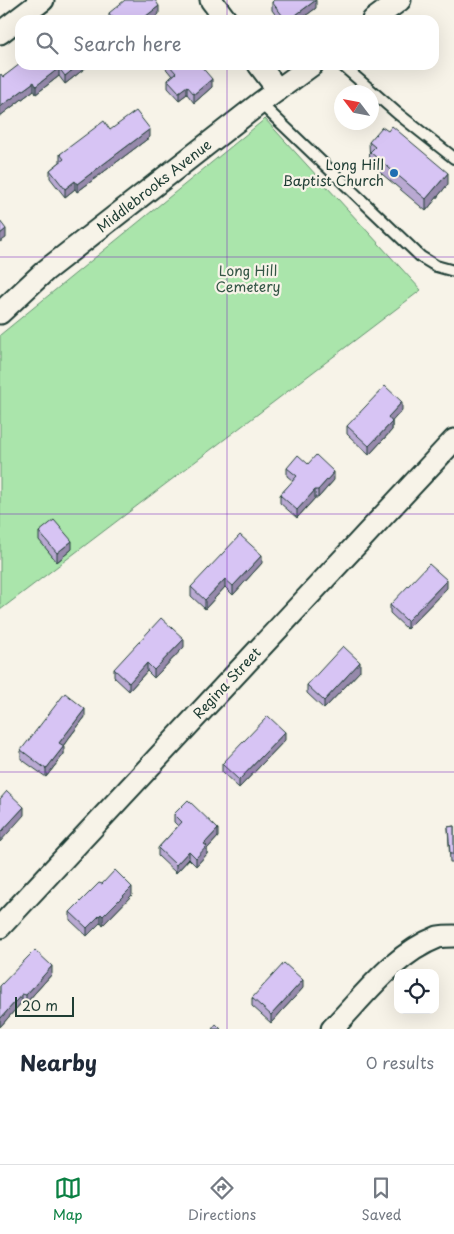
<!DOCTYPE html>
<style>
body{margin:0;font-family:"Playpen Sans",sans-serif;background:#f2f2f3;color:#1f2937}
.controls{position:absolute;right:15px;bottom:15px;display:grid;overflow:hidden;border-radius:10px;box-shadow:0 5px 20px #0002}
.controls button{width:45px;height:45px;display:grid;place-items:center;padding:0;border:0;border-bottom:1px solid #e0e1e3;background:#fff;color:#1f2937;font:25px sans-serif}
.compass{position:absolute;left:334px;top:85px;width:45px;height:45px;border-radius:50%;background:#fff;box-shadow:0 5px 20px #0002;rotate:302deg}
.scale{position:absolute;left:15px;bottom:12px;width:59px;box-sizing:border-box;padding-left:5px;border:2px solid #1f3d34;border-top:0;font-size:14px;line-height:18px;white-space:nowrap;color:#1f3d34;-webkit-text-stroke:4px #f7f3e8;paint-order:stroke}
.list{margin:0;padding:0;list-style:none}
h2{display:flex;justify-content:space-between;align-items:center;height:65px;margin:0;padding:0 20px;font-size:21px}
h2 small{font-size:16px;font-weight:400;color:#747a83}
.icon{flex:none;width:28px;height:28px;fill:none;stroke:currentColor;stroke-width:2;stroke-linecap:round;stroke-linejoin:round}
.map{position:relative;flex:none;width:454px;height:1029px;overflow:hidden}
.search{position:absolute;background:#fff;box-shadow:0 5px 20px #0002;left:15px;right:15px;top:15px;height:55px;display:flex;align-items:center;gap:12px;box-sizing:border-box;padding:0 18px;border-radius:15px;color:#747a83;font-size:19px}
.sheet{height:135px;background:#fff}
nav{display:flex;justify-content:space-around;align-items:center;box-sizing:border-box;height:70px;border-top:1px solid #e0e1e3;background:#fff;font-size:14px;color:#747a83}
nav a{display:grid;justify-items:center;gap:2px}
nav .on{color:#0b8043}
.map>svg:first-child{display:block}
.green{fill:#aae5ab;stroke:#649170}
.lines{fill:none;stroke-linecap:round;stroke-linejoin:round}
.service-casing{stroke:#1f3d34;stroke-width:14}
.minor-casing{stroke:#1f3d34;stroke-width:25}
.service{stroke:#f7f3e8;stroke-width:10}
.minor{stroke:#f7f3e8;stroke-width:21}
.wall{fill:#b9a9d2;stroke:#1f3d34}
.shaded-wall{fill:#9689ab;stroke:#1f3d34}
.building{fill:#d7c4f4;stroke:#1f3d34}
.grid{fill:none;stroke:#7b2cbf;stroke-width:1;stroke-opacity:0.55}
.poi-dot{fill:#1f6fb2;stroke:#f7f3e8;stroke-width:2}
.labels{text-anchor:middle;stroke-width:4.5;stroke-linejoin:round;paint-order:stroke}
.poi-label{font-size:14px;fill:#1f3d34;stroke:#f7f3e8;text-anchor:end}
.street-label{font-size:14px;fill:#1f3d34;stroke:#f7f3e8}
.park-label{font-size:14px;fill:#345646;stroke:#f7f3e8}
</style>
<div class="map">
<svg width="454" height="1029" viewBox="0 0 454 1029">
<rect width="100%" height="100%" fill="#f7f3e8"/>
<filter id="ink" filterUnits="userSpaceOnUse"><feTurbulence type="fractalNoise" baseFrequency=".02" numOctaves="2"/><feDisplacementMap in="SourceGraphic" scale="10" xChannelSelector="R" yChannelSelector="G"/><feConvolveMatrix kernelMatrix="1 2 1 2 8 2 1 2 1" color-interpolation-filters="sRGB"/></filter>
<g filter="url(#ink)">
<polygon class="green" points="265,119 421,290 0,610 0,335"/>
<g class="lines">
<defs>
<g id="service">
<polyline points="342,65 397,113 454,158"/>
<polyline points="260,103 421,257 436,266 454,271"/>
</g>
<g id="minor">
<polyline points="211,0 226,20"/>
<polyline points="373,20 400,0"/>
<polyline points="0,33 43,0"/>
<polyline points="259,65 278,90"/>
<polyline points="0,313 45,271 260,103 312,65"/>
<polyline points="0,927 454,440"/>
<path d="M 332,1029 C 364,996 394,954 438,937 C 443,936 449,936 454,936"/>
</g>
</defs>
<use href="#service" class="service-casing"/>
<use href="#minor" class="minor-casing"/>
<use href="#service" class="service"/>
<use href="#minor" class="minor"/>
</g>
<g class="wall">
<polygon points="272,2 316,8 300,20 279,20 272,10"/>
<polygon points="109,13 159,14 152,20 109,20"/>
<polygon points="20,65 89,65 65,84 59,76 36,94 34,90 0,116 0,75 3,77"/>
<polygon points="163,65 200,65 212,87 194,103 187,94 179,100 168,88 168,80 172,76"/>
<polygon points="110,130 150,137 77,192 75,189 65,197 50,178 50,170 60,162 60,154"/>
<polygon points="369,142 448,184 426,211 370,164"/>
<polygon points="402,410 392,421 392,430 369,455 347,434 347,426"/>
<polygon points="287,468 334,480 318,498 315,498 297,518 280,503 280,495 293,481 287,476"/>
<polygon points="39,532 72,549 57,562 39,540"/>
<polygon points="262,563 233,595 225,587 205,609 191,596 191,587"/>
<polygon points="447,588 407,629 390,613 390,605"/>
<polygon points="184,647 154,678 147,671 129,691 114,677 114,669"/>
<polygon points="360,671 324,709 307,693 307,685"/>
<polygon points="85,717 63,746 64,754 46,777 21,759 21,750"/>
<polygon points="285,740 239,788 222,772 222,764"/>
<polygon points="174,814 218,837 207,849 207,854 196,866 189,859 176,873 158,856 158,848 178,826 174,822"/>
<polygon points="454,826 454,862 450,862 448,827"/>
<polygon points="102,884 132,895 103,925 101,922 87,936 70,920 70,912"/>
<polygon points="52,974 26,1003 22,1002 0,1027 0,986 8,979"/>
<polygon points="303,988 271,1023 252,1006 252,998"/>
</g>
<g class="shaded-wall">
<polygon points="316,0 316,8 300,20 289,20"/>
<polygon points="159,6 159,14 152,20 141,20"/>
<polygon points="79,65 89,65 65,84 65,76"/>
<polygon points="59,68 59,76 36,94 36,86"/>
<polygon points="212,79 212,87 194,103 194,94"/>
<polygon points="34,82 34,90 0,116 0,107"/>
<polygon points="187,86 187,94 179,100 179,92"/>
<polygon points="150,129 150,137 77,192 77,184"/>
<polygon points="448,173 448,184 426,211 426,199"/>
<polygon points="75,181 75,189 65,197 65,189"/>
<polygon points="6,229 6,238 0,242 0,234"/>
<polygon points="402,402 402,410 388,426 388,417"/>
<polygon points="392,422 392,430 369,455 369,446"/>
<polygon points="334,472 334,480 318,498 318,490"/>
<polygon points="315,490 315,498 297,518 297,510"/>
<polygon points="72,541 72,549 57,562 57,553"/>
<polygon points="262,555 262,563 233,595 233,586"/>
<polygon points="225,579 225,587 205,609 205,600"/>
<polygon points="447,580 447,588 407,629 407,621"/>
<polygon points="184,639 184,647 154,678 154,670"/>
<polygon points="360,662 360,671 324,709 324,701"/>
<polygon points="147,663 147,671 129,691 129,683"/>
<polygon points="85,709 85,717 59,751 59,743"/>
<polygon points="285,732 285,740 239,788 239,780"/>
<polygon points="64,746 64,754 46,777 46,769"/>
<polygon points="24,807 24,815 0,842 0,833"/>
<polygon points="218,829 218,837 207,849 207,854 196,866 196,858 204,844"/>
<polygon points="189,851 189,859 176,873 176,865"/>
<polygon points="132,887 132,895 103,925 103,916"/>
<polygon points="101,914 101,922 87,936 87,928"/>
<polygon points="52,966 52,974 26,1003 26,995"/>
<polygon points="303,980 303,988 271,1023 271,1015"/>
<polygon points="22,994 22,1002 0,1027 0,1019"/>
</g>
<g class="building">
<polygon points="125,0 155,0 159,6 141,20 115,20 109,13"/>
<polygon points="274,0 316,0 289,20 286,20 272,2"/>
<polygon points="20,64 20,65 79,65 65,76 59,68 36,86 34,82 0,107 0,75 1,74 3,77"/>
<polygon points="169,65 200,65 212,79 194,94 187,86 179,92 168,80 176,73"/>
<polygon points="136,111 150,129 77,184 75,181 65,189 50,170 64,159 60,154 104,121 110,130"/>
<polygon points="392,126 448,173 426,199 370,152 375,147 369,142 382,127 388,131"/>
<polygon points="0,221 6,229 0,234"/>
<polygon points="385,386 402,402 388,417 392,422 369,446 347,426"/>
<polygon points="298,455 308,464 316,455 334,472 318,490 315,490 297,510 280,495 297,476 287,468"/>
<polygon points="54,520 72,541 57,553 39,532"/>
<polygon points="240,535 262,555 233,586 225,579 205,600 191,587"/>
<polygon points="429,564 447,580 407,621 390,605"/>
<polygon points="161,618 184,639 154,670 147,663 129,683 114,669"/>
<polygon points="343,646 360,662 324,701 307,685"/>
<polygon points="65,693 85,709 59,743 64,746 46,769 21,750"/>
<polygon points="268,716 285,732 239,780 222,764"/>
<polygon points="7,791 24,807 0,833 0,799"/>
<polygon points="188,800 218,829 204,844 207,846 196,858 189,851 176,865 158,848 182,822 174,814"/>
<polygon points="454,826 454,854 450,854 448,827"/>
<polygon points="115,870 132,887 103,916 101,914 87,928 70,912 99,883 102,884"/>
<polygon points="35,950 52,966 26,995 22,994 0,1019 0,986 27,958"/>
<polygon points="284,963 303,980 271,1015 252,998"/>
<polygon points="216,1024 221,1029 212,1029"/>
</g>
</g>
<path class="grid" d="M 227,0 L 227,20M 227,65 L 227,1029M 0,257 L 454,257M 0,514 L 454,514M 0,772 L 454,772"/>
<circle class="poi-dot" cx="394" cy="173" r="5"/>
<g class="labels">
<g class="poi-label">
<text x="384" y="170">Long Hill<tspan x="384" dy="16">Baptist Church</tspan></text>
</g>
<g class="street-label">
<text transform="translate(154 186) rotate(-38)" y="5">Middlebrooks Avenue</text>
<text transform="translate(227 683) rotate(-47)" y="5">Regina Street</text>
</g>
<g class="park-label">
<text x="248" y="276">Long Hill<tspan x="248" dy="16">Cemetery</tspan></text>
</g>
</g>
</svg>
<div class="controls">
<button><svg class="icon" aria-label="locate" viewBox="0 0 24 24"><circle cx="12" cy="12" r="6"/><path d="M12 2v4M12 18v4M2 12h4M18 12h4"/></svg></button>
</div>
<svg class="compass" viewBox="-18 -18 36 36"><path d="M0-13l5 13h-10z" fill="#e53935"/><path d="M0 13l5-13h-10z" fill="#747a83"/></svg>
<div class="scale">20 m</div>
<div class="search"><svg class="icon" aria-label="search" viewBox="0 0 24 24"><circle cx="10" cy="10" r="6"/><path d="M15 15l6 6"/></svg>Search here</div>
</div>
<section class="sheet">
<h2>Nearby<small>0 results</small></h2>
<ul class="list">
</ul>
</section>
<nav>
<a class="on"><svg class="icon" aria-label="map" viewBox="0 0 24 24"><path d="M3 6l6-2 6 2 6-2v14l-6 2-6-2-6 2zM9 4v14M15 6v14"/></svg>Map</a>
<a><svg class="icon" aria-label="directions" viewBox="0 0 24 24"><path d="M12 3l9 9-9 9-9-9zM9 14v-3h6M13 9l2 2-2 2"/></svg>Directions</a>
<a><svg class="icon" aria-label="saved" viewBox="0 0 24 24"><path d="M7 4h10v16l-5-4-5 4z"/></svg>Saved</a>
</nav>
